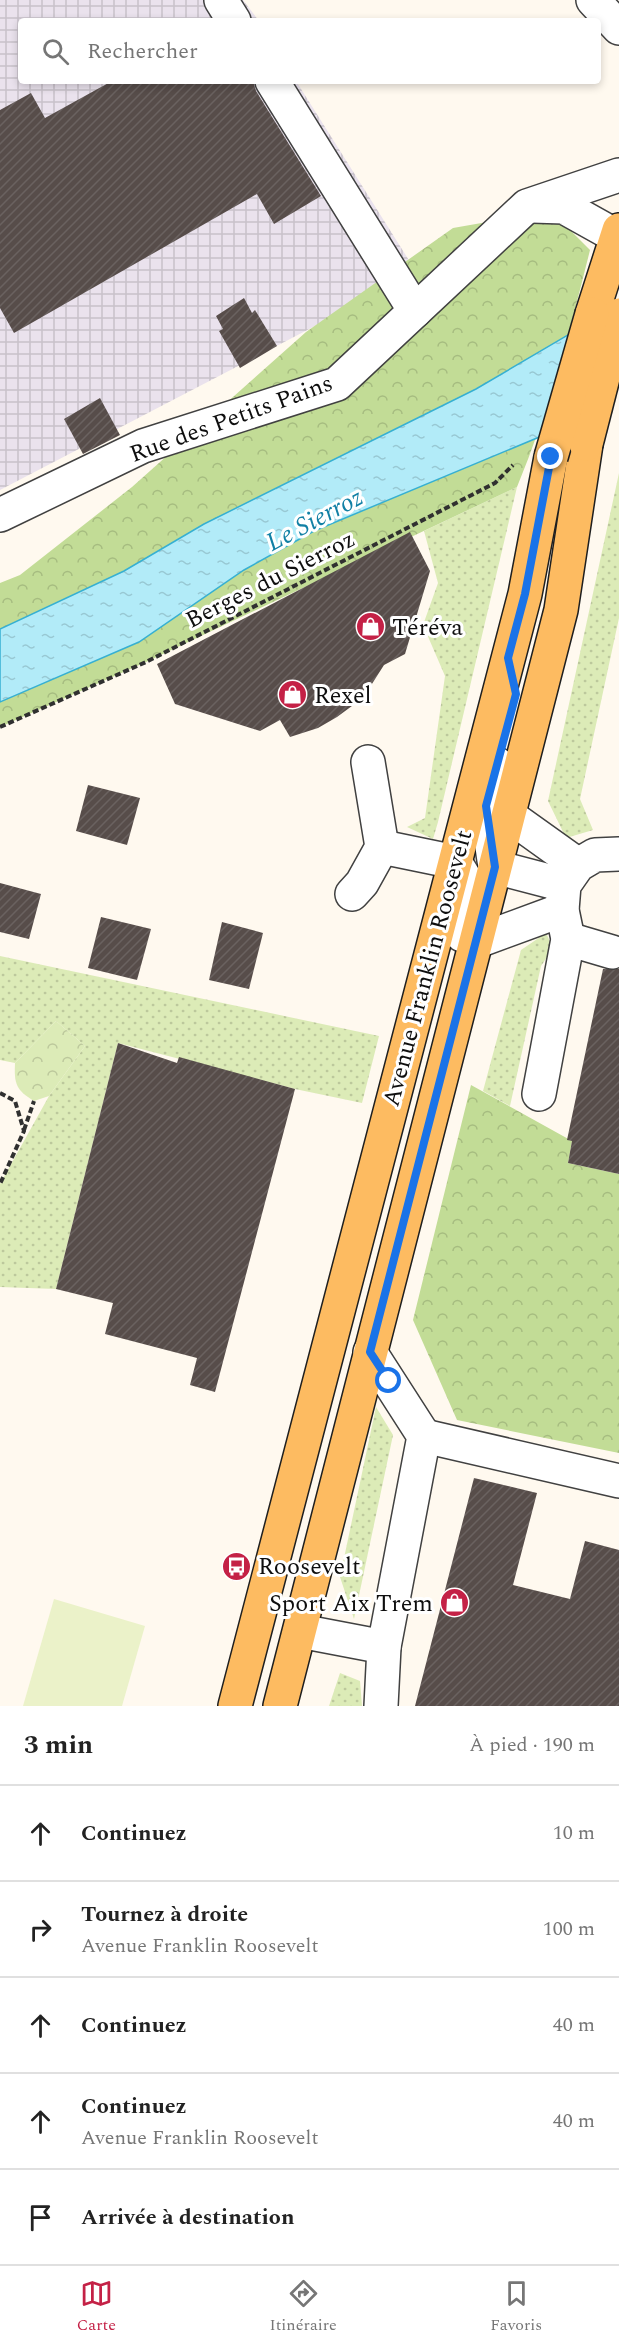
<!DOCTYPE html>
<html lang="fr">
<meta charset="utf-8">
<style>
body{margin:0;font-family:Spectral,serif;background:#f6f6f6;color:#222}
.stop{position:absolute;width:18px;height:18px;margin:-14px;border:4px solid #1a73e8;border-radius:50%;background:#fff}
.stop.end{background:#1a73e8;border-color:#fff;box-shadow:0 2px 6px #0008}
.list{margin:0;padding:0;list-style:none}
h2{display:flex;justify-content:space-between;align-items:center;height:78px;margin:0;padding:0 24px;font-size:26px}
h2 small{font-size:20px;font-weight:400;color:#767676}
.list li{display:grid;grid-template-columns:39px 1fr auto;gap:18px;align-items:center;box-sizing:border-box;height:96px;padding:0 24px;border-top:2px solid #e0e0e0}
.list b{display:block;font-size:22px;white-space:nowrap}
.list p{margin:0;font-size:20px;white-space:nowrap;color:#767676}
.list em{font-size:20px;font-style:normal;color:#767676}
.icon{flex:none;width:33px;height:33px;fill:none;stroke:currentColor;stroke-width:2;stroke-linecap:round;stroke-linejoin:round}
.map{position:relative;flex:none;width:619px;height:1706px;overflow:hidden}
.search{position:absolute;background:#fff;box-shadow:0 3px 9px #0003;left:18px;right:18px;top:18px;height:66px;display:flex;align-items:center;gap:15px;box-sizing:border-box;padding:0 21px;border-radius:6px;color:#767676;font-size:22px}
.sheet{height:558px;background:#fff}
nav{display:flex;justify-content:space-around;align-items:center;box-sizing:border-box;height:84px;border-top:2px solid #e0e0e0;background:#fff;font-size:16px;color:#767676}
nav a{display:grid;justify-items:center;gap:3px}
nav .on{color:#c42146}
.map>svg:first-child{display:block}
.industrial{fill:url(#industrial-grid)}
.grass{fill:url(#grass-dots)}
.forest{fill:url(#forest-crowns)}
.park{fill:url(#park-crowns)}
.pitch{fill:#ebf2c9}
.water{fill:url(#water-ripples);stroke:#36b0d2;stroke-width:1.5}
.building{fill:url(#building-hatch)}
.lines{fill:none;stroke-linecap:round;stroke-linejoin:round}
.minor-casing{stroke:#414141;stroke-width:36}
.major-casing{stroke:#1f1f1f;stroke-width:36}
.path{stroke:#303030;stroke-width:4;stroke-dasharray:6 3;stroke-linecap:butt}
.minor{stroke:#fff;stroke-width:33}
.major{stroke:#fdbb61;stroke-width:33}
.major-bridge-casing{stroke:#1f1f1f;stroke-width:36;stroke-linecap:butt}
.major-bridge{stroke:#fdbb61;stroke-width:33}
.route{stroke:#1a73e8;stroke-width:8}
.labels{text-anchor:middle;stroke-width:6;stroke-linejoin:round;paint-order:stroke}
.street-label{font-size:24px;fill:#0e0e0e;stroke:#fff}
.poi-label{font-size:24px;fill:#0e0e0e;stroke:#fff;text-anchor:start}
.water-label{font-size:26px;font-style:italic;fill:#1280a5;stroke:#fff}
</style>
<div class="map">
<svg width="619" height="1706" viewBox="0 0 619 1706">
<defs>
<pattern id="industrial-grid" width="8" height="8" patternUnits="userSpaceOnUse" patternTransform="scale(1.5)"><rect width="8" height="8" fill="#eae2ed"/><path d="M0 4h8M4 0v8" fill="none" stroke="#c8c1ca"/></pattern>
<pattern id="grass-dots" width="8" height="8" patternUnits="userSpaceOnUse" patternTransform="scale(1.5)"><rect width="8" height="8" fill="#dcebb7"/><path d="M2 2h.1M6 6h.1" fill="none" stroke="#bcc89c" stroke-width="1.8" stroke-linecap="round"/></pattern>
<pattern id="forest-crowns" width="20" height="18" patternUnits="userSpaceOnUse" patternTransform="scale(1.5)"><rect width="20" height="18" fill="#c2dc96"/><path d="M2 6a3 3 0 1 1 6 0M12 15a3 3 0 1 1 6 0" fill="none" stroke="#a6bc80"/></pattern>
<pattern id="park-crowns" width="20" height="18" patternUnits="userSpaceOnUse" patternTransform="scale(1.5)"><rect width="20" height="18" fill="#dcebb7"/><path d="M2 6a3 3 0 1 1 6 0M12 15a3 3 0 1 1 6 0" fill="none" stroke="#bcc89c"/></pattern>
<pattern id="water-ripples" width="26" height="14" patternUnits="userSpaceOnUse" patternTransform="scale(1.5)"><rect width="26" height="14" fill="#b2ebf8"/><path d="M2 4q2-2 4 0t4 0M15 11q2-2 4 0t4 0" fill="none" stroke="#98c8d3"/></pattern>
<pattern id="building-hatch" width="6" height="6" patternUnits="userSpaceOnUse" patternTransform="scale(1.5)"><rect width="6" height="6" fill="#574d4a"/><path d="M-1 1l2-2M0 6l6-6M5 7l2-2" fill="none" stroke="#6a6260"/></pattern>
</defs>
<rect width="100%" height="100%" fill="#fff9ef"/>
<polygon class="industrial" points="0,0 243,0 259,21 21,21 21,81 296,81 417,273 0,490"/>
<g class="grass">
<polygon points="619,473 619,618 580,799 593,830 566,838 548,801"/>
<polygon points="517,487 438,822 433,839 407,827 425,818 445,676 423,625 438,583 424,531"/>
<polygon points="546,933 553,948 541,966 510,1106 483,1091 521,950"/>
<polygon points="0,956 379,1036 362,1103 295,1089 118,1043 56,1289 0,1287 0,1184 49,1096 85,1046 56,1021 15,1063 0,1060"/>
<polygon points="376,1407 393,1435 354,1619 340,1577"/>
<polygon points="340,1673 360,1681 362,1706 329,1706"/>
</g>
<g class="forest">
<path d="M 551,211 L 590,250 C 570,331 549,410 517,487 L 146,662 L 0,727 L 0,583 L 20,575 L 132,487 L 306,332 L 453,228 Z"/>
<polygon points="471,1085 572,1141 568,1163 619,1174 619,1453 457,1420 413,1320"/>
</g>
<path class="park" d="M 56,1021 L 85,1046 L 49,1096 L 34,1101 C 16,1090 14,1084 15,1063 Z"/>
<polygon class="pitch" points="54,1599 145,1626 122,1706 23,1706"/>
<polygon class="water" points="619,305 619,381 537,438 314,531 244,570 139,642 0,702 0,629 124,571 204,524 476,389"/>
<g class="building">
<polygon points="112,81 253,81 256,91 321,196 274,224 257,194 14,333 0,308 0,110 31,93 45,118"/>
<polygon points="244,298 252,313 255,310 277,346 240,368 219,331 223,329 216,316"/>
<polygon points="100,398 120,435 83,454 64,419"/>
<polygon points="410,532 430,571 405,654 384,665 370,687 356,703 337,717 318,728 290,737 280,720 260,731 175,704 157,664"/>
<polygon points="88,785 140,798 127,845 76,831"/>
<polygon points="0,883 41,894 29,939 0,932"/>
<polygon points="101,917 151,929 137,980 88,968"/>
<polygon points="222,922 263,933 249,989 209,980"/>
<polygon points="603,969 619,969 619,1174 568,1163 572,1141 567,1140"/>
<polygon points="118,1043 177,1063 179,1057 295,1089 215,1392 190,1385 197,1358 105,1334 113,1303 56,1289"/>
<polygon points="474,1478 537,1493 513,1585 570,1599 585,1541 619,1550 619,1706 415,1706"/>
</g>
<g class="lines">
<defs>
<g id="minor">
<polyline points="221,0 234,21"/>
<polyline points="593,0 619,28"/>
<polyline points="272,81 415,311"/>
<polyline points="532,206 564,207 616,236"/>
<polyline points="0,515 143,446 337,384 527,206 619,175"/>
<polyline points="497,764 486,806 495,867 564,885"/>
<polyline points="508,815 578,865"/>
<polyline points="382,847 455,862 472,890 462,935"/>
<polyline points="352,894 362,883 382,847 368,762"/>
<polyline points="568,939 612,952"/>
<polyline points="475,942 562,910"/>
<polyline points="539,1094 568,939 562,910 564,885 578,865 595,855 619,854"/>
<polyline points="424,1436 619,1481"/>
<polyline points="300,1631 384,1647 424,1436 370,1352"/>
<polyline points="381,1706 384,1647"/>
</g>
<g id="major">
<polyline points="592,314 619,230"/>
<polyline points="235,1706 525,594 551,457"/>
<polyline points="280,1706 561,610 586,444"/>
</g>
</defs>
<use href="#minor" class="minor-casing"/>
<use href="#major" class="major-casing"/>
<g class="path">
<polyline points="0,727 146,662 495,483 513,465"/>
<polyline points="0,1093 15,1101 24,1131 0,1184"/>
<polyline points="24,1130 34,1101"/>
</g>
<use href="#minor" class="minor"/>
<use href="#major" class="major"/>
<defs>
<g id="major-bridge">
<polyline points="586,444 619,315"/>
<polyline points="551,457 592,314"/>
</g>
</defs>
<use href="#major-bridge" class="major-bridge-casing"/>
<use href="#major-bridge" class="major-bridge"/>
</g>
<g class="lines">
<polyline class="route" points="389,1381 370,1352 495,867 486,806 516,694 508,658 525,594 551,457"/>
</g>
<defs>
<symbol id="shop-disc" viewBox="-11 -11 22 22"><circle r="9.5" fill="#c42146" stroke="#fff"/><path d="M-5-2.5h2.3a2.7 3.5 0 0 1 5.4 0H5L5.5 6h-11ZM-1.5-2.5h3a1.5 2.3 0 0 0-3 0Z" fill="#fff"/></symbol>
<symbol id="bus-disc" viewBox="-11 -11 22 22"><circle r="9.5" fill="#c42146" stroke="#fff"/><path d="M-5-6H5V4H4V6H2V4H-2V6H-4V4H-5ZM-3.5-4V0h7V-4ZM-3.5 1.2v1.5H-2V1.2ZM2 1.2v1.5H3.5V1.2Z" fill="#fff"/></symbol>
</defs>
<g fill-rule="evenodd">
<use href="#shop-disc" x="354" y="610" width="33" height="33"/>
<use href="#shop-disc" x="276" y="678" width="33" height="33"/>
<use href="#bus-disc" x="220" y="1550" width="33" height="33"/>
<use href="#shop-disc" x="438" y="1586" width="33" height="33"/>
</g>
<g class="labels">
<g class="street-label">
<text transform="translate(231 418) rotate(-20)" y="8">Rue des Petits Pains</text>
<text transform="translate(270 579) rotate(-27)" y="8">Berges du Sierroz</text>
<text transform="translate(427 968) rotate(-75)" y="8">Avenue Franklin Roosevelt</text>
</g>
<g class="poi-label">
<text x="392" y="635">Téréva</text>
<text x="314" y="703">Rexel</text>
<text x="258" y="1574">Roosevelt</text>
<text x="433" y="1611" text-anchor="end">Sport Aix Trem</text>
</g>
<g class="water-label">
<text transform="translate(314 519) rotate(-28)" y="9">Le Sierroz</text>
</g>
</g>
</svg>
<div class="stop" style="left:389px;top:1381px"></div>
<div class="stop end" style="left:551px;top:457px"></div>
<div class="search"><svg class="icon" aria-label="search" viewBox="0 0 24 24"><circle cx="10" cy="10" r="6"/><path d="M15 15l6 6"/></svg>Rechercher</div>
</div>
<section class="sheet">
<h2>3 min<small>À pied · 190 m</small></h2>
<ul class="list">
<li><svg class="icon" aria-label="ahead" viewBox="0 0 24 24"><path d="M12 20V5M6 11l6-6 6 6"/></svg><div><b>Continuez</b></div><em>10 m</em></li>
<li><svg class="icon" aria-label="right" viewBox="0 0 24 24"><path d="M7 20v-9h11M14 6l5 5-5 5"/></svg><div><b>Tournez à droite</b><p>Avenue Franklin Roosevelt</p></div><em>100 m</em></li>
<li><svg class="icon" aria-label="ahead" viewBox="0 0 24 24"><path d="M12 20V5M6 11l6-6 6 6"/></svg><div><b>Continuez</b></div><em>40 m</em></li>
<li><svg class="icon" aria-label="ahead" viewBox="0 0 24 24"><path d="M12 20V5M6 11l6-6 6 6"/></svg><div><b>Continuez</b><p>Avenue Franklin Roosevelt</p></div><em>40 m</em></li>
<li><svg class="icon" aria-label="arrive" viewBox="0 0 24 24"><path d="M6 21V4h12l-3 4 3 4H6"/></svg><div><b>Arrivée à destination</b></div></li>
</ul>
</section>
<nav>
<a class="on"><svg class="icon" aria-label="map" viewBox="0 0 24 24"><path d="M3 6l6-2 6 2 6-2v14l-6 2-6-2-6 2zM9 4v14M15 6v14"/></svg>Carte</a>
<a><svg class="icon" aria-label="directions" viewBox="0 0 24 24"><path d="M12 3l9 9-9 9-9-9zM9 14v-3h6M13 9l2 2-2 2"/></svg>Itinéraire</a>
<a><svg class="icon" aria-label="saved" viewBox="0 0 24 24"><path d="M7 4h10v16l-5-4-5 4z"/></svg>Favoris</a>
</nav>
